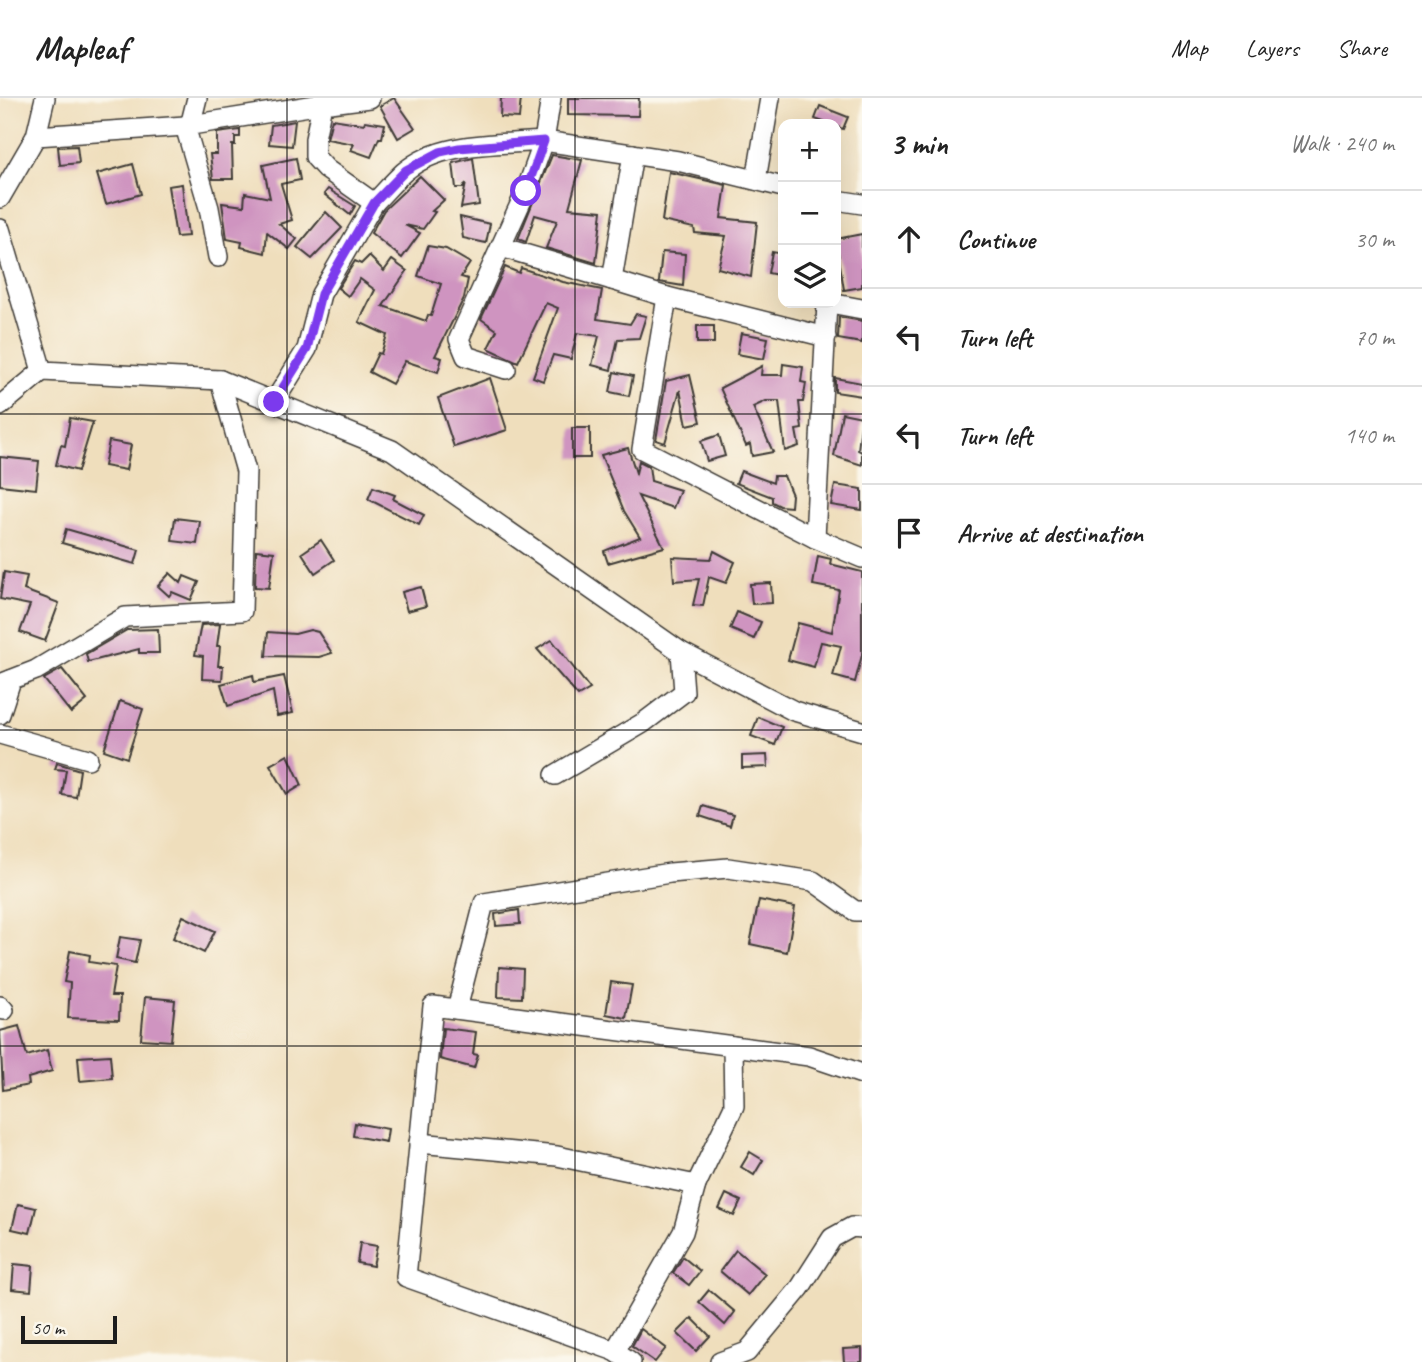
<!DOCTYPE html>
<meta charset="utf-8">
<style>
body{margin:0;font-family:Caveat,sans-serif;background:#f6f6f6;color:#222}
.controls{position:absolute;right:21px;top:21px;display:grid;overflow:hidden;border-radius:14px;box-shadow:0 7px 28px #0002}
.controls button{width:63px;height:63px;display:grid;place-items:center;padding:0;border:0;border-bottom:2px solid #e0e0e0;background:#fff;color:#222;font:35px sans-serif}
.scale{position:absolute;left:21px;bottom:18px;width:96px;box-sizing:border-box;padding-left:7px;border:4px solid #1c1c1c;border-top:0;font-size:19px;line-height:24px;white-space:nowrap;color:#1c1c1c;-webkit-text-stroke:5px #fbf7ec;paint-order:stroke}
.stop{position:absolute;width:21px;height:21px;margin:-16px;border:5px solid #7c3aed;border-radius:50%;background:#fff}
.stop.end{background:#7c3aed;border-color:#fff;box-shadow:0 2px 7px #0008}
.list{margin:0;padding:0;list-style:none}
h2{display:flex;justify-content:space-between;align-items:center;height:91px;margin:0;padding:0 28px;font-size:30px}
h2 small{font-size:23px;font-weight:400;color:#767676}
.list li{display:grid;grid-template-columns:46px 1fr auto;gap:21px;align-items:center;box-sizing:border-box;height:98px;padding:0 28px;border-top:2px solid #e0e0e0}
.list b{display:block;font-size:26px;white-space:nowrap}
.list em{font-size:23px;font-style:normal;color:#767676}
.icon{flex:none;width:38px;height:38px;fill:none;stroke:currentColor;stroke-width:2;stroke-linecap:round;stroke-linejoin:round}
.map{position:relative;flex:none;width:862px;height:1264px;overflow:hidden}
header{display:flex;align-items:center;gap:42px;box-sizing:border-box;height:98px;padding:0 35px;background:#fff;border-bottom:2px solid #e0e0e0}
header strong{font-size:33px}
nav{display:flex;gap:38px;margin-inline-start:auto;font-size:24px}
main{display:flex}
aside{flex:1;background:#fff}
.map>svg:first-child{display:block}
.building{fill:#cf94c0}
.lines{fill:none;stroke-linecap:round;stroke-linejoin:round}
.minor-casing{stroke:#3c3934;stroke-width:22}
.minor{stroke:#fff;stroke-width:19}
.route{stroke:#7c3aed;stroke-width:9}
.grid{fill:none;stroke:#1c1c1c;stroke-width:2;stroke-opacity:0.55}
</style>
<header>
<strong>Mapleaf</strong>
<nav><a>Map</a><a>Layers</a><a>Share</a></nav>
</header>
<main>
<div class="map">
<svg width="862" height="1264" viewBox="0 0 862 1264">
<rect width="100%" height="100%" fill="#fbf7ec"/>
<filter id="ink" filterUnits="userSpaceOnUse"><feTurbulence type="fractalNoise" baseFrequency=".0143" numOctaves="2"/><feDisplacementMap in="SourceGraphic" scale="14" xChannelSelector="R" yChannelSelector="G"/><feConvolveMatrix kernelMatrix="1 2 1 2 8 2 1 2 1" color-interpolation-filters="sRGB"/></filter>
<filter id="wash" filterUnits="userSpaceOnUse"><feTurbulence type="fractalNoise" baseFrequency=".00686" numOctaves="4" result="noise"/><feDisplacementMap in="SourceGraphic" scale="28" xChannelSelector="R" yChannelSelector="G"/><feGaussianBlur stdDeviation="1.57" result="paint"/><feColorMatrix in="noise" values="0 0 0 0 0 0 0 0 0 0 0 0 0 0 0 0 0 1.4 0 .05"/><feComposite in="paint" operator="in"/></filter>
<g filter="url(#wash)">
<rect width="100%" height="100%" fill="#efdebc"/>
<g id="blocks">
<g class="building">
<polygon points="394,0 415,30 398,40 380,8"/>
<polygon points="501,0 521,0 519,20 500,19"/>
<polygon points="568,0 639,0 638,18 568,17"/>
<polygon points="820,8 848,19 843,31 815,21"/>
<polygon points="332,21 364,26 365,23 385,26 382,40 379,40 371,59 351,52 354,46 327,41"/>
<polygon points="295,23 292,48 269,46 271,27"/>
<polygon points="240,32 240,39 235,39 235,47 232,47 233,81 213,81 210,56 217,56 217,35"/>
<polygon points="77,48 79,65 60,67 58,49"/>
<polygon points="552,57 582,62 569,110 602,113 596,165 546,150 557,123 535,117 526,144 518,141"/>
<polygon points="296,60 300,82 281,86 292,122 279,126 297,141 289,151 267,134 265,155 241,149 242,144 227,141 222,105 244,108 245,95 270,100 263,67"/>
<polygon points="473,60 479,107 461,110 466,85 463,90 456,90 453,65"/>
<polygon points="133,66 141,96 106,106 97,76"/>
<polygon points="669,74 726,87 721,120 757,124 751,179 718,170 726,138 695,135 694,130 662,123"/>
<polygon points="420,78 444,102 432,113 435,114 423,131 405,127 420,135 402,160 371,135 384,112"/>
<polygon points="182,86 188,138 176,139 168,88"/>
<polygon points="328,91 355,108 350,117 324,96"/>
<polygon points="326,114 342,130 312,161 297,149"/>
<polygon points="460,119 490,126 486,145 463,140"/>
<polygon points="862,136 862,189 844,192 836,141"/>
<polygon points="428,148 446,151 470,165 461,179 468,181 464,200 435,258 442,260 438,274 405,263 392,286 369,274 378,255 381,256 387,237 359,224 375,192 360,181 348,198 338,190 355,163 361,166 369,158 384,173 392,162 407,173 383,208 426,223 428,217 431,218 441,186 418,178"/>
<polygon points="662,154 685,156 683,188 659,184"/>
<polygon points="772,154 783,156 783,178 768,175"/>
<polygon points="505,169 519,175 521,170 563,184 602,192 597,221 630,226 636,216 646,218 639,240 618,241 611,272 592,267 599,238 577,235 571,261 553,257 543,283 533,279 558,210 546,205 518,264 488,250 497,232 481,221"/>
<polygon points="839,219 862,223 862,245 838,241"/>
<rect x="697" y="228" width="17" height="17"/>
<polygon points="741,235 768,240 764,261 737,256"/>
<polygon points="783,266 803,269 801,284 806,285 803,304 799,304 802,331 796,332 799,348 785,353 779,303 766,303 753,309 773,354 752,358 750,346 746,348 720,290 762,268 761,277 782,277"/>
<polygon points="614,274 633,278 629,298 610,294"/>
<polygon points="690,277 701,324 687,327 680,292 665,345 656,342 666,283"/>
<polygon points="490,280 507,332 454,349 438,300"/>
<polygon points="835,280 862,285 862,298 835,294"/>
<polygon points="842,315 862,319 858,352 862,354 862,367 834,358"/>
<polygon points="70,320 93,324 78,373 56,367 61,347 65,348"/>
<rect x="572" y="330" width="18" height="30"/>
<polygon points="719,337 725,358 707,363 701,343"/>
<polygon points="109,343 131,347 126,372 104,368"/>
<polygon points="628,350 636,375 639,363 649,368 651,383 680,392 673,410 638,398 664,449 608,465 604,453 640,439 624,413 601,357"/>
<polygon points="0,359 39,363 36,391 0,387"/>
<polygon points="741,373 773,385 774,378 784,378 792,397 791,409 780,408 772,404 772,399 736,385"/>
<polygon points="835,387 862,391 862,412 831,407"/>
<polygon points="373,389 395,397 393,401 424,417 419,427 368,401"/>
<polygon points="175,420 200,423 197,446 172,443"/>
<polygon points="66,431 139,452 135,466 62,445"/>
<polygon points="321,442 334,462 315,475 302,455"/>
<polygon points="256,452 274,454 269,490 255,489"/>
<polygon points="714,453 735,464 726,485 709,479 703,508 693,507 699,481 674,483 672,459 711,461"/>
<polygon points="818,458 831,461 830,466 862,474 862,557 855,584 833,578 841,548 821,544 814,569 788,562 798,525 832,534 839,492 813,487"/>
<polygon points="4,474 27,478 24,492 59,505 45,543 20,534 30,507 0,501"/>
<polygon points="170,475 181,485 184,478 199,484 191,502 172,494 169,498 158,488"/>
<polygon points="771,485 772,505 752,506 750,486"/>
<polygon points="421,489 426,508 407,513 402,494"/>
<polygon points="737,514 761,524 754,541 730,531"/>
<polygon points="220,526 217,548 220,548 218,568 223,568 222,582 202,581 203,558 195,557 201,527"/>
<polygon points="158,531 159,555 139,555 139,551 88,564 86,556 127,532"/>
<polygon points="310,532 318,534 332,555 319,559 266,558 268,534 295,536"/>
<polygon points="552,542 590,591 578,598 537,551"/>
<polygon points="62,571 87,602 71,615 44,581"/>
<polygon points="253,577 254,584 284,578 293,615 277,618 273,593 228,608 221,586"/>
<polygon points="120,603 143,611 127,660 104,652"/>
<polygon points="758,619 782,629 775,647 751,638"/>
<polygon points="288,657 302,687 287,696 270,667"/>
<polygon points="767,657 768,669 742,670 742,658"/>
<polygon points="57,665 80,672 76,699 62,697 66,672 55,671"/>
<polygon points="703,708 733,717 730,728 700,718"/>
<polygon points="759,802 795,809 787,854 750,846"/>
<polygon points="519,812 520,826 496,828 495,816"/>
<polygon points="183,818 215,833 204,855 173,840"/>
<polygon points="120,839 140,842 135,865 116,861"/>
<polygon points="70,853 90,857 89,864 116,868 111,898 120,898 119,922 68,920 70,885 64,884"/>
<polygon points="499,869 523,871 522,900 498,899"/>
<polygon points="611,884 632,887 626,920 606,916"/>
<polygon points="145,899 175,902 171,943 141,941"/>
<polygon points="19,928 27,958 47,952 52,973 28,980 29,987 3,992 0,933"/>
<polygon points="443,930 476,934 473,956 478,957 474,970 440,961"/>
<polygon points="110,957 112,980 80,983 78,959"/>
<polygon points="355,1025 388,1031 386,1044 353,1038"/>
<polygon points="750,1054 763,1062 754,1077 741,1069"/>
<polygon points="726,1096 741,1103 734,1118 719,1111"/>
<polygon points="18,1106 36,1110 30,1135 12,1131"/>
<polygon points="360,1145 377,1148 373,1168 357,1165"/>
<polygon points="736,1152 765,1176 748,1197 720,1173"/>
<polygon points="683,1159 700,1173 689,1187 673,1175"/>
<polygon points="14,1166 33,1168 31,1193 12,1191"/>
<polygon points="709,1192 735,1214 725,1227 699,1204"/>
<polygon points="692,1220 710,1238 696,1253 677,1235"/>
<polygon points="641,1231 666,1250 655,1264 632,1248"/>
<polygon points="862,1250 862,1264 844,1264 843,1251"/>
</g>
</g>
</g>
<g filter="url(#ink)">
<use href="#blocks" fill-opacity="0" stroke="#3c3934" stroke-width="2"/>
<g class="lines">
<defs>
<g id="minor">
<path d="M 370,0 L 322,6 L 315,41 L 315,59 L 326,71 L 374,105 C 384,95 394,83 404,74 C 441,42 499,47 544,43 L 526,93 L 459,241 L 466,258 L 506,271"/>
<polyline points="551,0 544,43 678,63 783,89"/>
<polyline points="36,38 185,28 191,24 197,0"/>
<polyline points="633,56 612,182 667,199"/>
<polyline points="756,82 770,0"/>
<polyline points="0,100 36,38 45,0"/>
<polyline points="836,102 862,106"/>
<polyline points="0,131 42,273 220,282 392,352 681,554"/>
<polyline points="501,149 612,182"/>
<polyline points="218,159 209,110 185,28 322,6 323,0"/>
<polyline points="830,205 862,211"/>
<polyline points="826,239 667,199 642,351 815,440 827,205"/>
<polyline points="274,304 307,251 321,196 374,105"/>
<polyline points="0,308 42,273"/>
<polyline points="815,440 862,460"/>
<polyline points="0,586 36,572 125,519 242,513 246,373 220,282"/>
<polyline points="0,616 11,582"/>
<polyline points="0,636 88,661"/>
<polyline points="555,677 643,625 684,594 681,554 794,613 862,633"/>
<polyline points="0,908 4,912"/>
<polyline points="457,911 484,805 670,775 728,770 813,783 855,813 862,813"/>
<polyline points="419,1045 557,1058 696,1087"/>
<polyline points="615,1253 683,1134 696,1087 734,1008 733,948"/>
<polyline points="631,1264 615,1253 406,1179 433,908 809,958 862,976"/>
<polyline points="720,1264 747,1254 800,1190 832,1140 852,1129 862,1130"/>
</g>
</defs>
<use href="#minor" class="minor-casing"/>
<use href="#minor" class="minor"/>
</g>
</g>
<g class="lines" filter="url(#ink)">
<polyline class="route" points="274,304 307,251 321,196 374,105 406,72 440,54 459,50 544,43 526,93"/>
</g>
<path class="grid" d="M 287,0 L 287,1264M 575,0 L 575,1264M 0,316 L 862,316M 0,632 L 862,632M 0,948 L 862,948"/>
</svg>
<div class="controls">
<button>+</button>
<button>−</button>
<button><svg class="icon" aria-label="layers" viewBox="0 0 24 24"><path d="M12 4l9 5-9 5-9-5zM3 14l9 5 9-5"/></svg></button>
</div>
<div class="scale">50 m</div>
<div class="stop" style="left:526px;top:93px"></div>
<div class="stop end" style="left:274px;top:304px"></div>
</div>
<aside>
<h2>3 min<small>Walk · 240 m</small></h2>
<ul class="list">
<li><svg class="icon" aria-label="ahead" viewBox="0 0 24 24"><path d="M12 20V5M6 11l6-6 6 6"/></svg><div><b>Continue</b></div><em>30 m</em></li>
<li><svg class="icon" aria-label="left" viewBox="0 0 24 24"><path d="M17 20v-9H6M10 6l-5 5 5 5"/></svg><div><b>Turn left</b></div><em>70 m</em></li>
<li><svg class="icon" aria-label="left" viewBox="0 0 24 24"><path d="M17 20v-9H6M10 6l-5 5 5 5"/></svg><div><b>Turn left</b></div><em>140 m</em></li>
<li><svg class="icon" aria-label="arrive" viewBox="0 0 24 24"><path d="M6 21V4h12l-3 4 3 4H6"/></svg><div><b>Arrive at destination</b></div></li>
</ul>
</aside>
</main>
